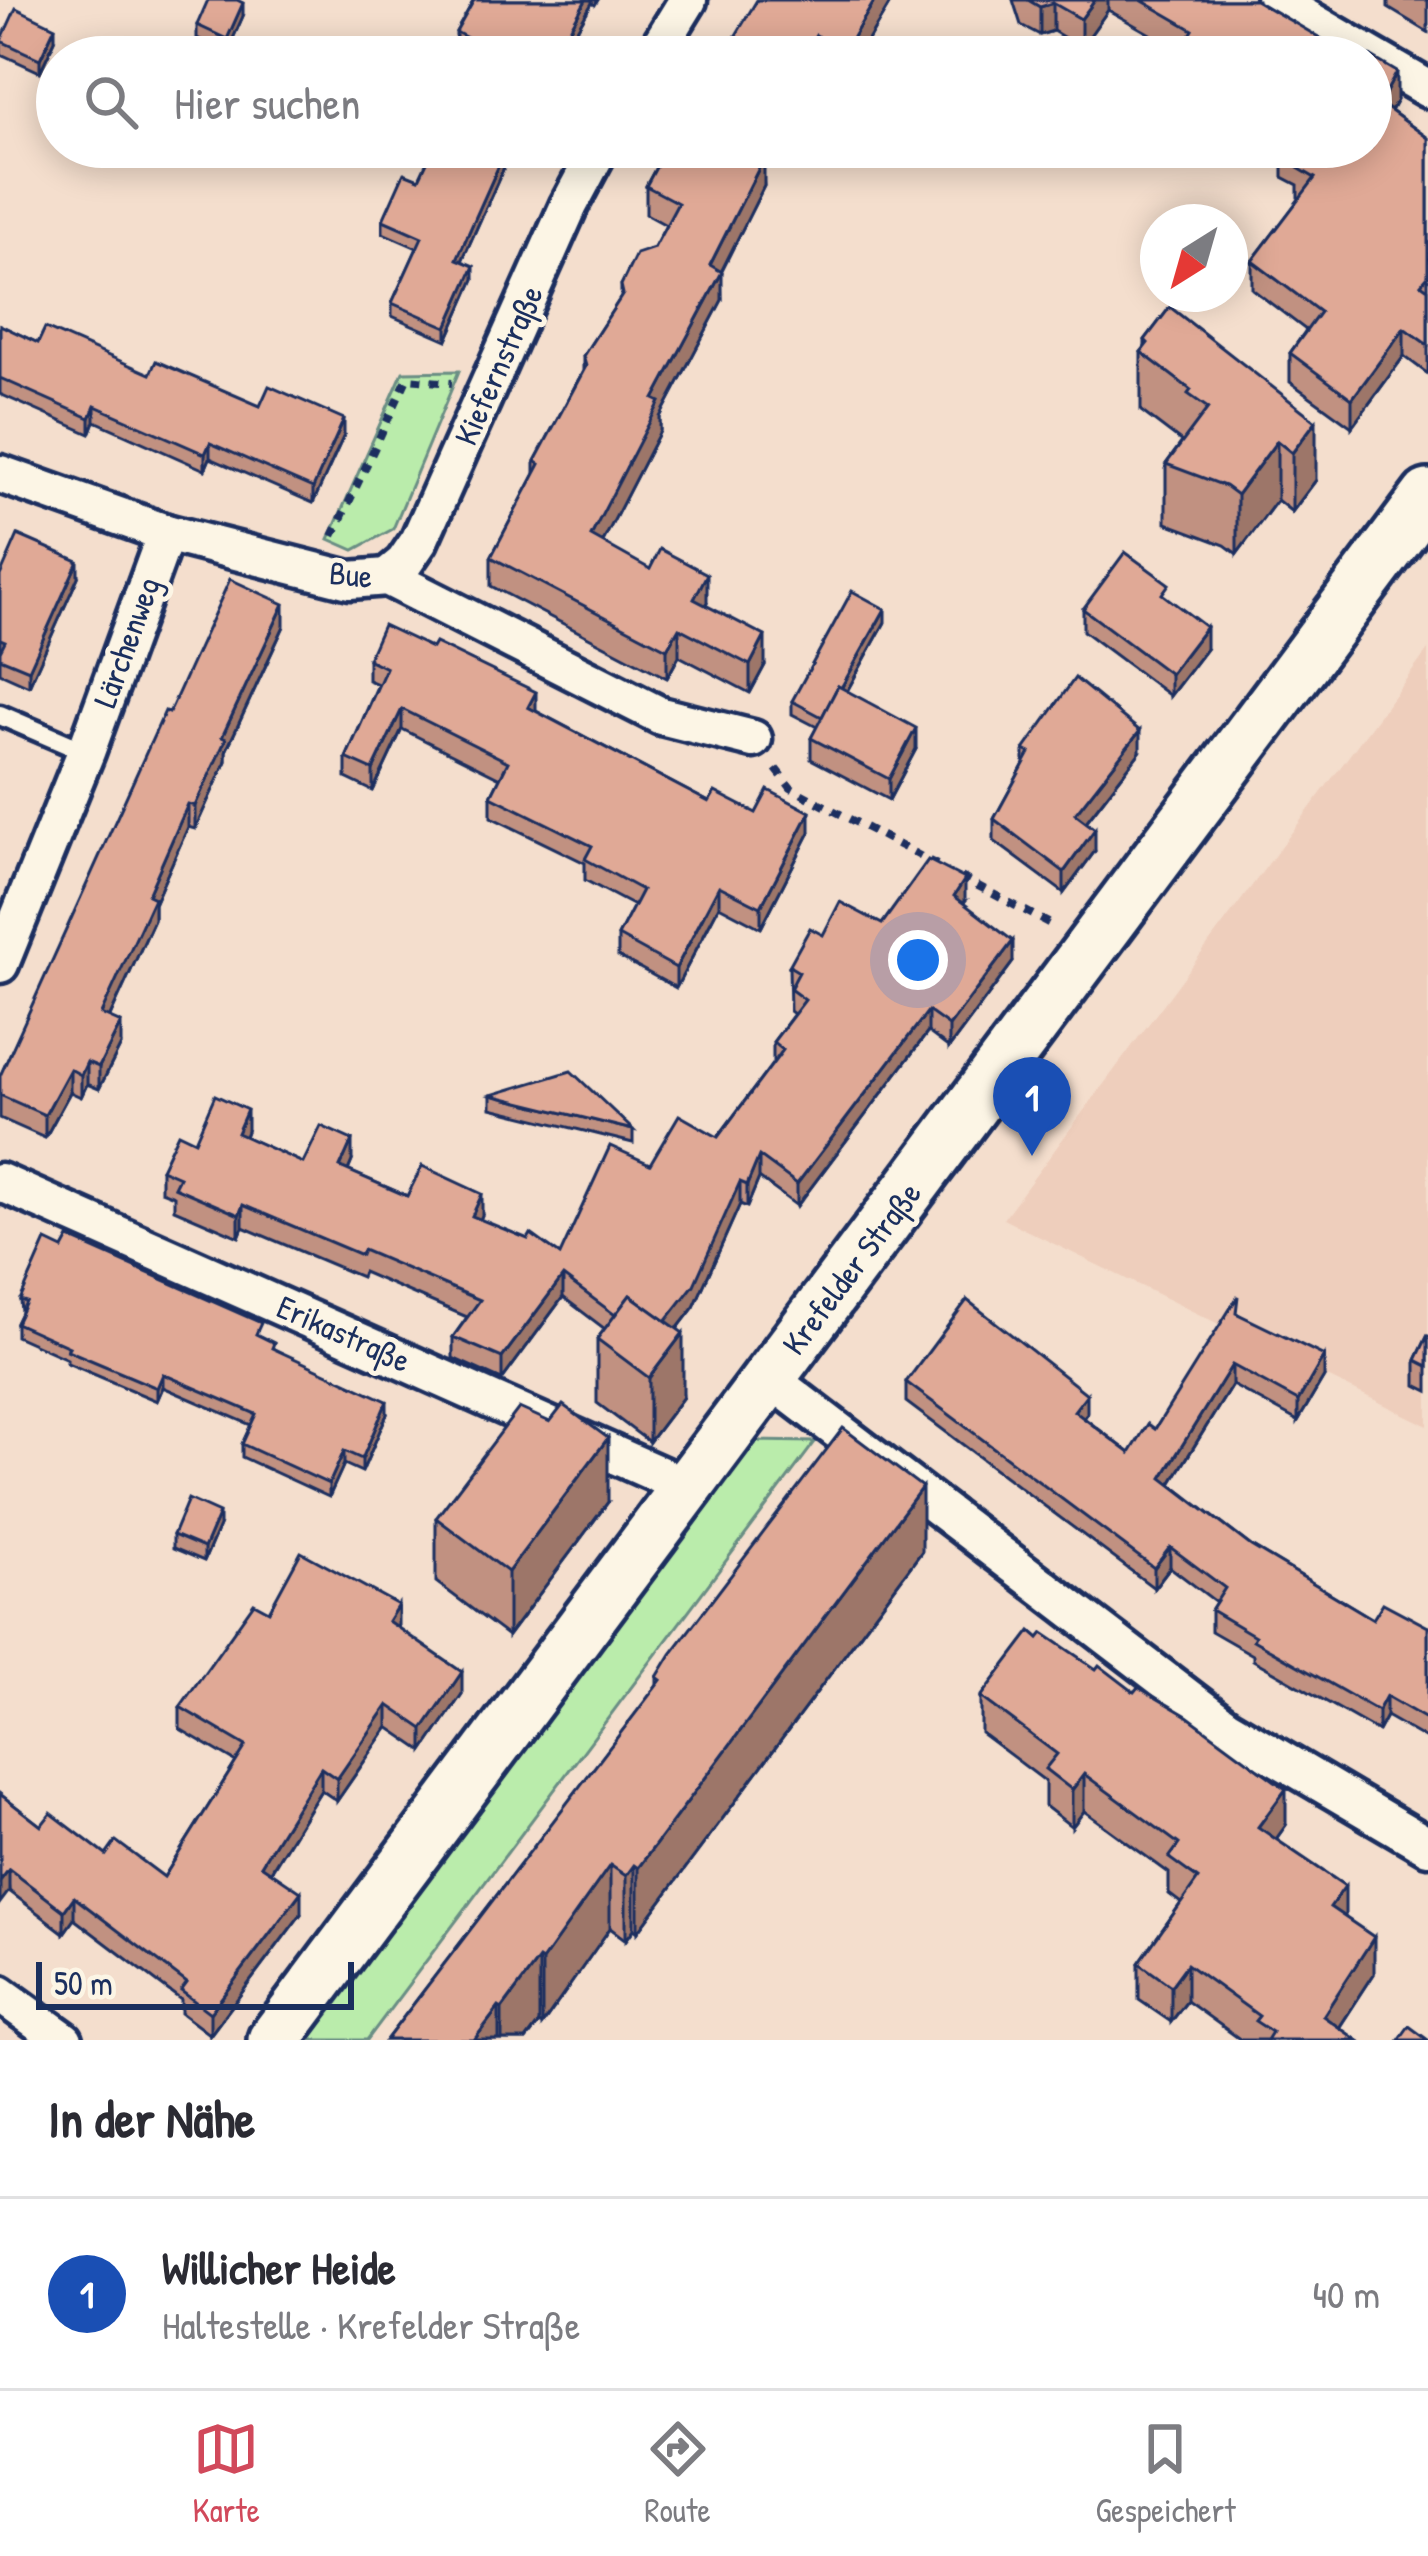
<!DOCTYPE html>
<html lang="de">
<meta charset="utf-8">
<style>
body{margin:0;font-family:"Patrick Hand",sans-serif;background:#f2f2f3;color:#2b2b33}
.compass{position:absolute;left:1140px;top:204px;width:108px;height:108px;border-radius:50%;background:#fff;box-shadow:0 6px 30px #0003;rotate:217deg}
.scale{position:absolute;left:36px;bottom:30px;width:318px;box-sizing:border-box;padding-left:12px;border:6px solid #1b2f5e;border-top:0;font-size:33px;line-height:42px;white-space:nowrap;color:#1b2f5e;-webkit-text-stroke:9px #fcf5e5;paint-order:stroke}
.you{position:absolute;left:918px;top:960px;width:42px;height:42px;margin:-30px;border:9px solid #fff;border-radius:50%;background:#1a73e8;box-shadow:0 0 0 18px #1a73e833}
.badge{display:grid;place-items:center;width:78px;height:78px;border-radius:50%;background:#d1495b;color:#fff;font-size:39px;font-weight:700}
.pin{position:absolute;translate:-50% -99px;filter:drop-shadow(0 3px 6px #0008)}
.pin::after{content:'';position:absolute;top:63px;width:42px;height:36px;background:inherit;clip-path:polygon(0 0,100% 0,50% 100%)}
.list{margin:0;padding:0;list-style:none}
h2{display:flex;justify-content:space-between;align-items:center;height:156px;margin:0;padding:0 48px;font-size:51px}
h2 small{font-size:39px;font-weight:400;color:#7c7c81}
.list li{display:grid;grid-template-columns:78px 1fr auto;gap:36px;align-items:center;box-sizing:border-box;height:192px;padding:0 48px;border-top:3px solid #e1e1e2}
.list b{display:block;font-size:45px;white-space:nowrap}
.list p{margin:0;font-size:39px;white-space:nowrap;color:#7c7c81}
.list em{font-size:39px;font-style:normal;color:#7c7c81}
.icon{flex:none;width:66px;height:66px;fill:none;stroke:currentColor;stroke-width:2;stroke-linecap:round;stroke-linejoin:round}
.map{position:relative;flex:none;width:1428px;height:2040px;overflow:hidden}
.search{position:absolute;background:#fff;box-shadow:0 6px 30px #0003;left:36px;right:36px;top:36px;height:132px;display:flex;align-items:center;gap:30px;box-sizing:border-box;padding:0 42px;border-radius:66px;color:#7c7c81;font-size:45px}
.sheet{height:348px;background:#fff}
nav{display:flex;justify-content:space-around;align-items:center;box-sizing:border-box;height:168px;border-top:3px solid #e1e1e2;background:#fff;font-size:33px;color:#7c7c81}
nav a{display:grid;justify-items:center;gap:6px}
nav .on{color:#d1495b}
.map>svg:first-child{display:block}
.built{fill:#eecebc}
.green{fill:#baecab;stroke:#6a8e84;stroke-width:3}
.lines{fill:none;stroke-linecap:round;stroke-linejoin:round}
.lane-casing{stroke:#1b2f5e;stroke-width:27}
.street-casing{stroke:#1b2f5e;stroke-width:45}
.secondary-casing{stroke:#1b2f5e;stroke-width:60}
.path{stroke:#1b2f5e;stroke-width:8;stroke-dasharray:9 9;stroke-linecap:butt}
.lane{stroke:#fcf5e5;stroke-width:18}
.street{stroke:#fcf5e5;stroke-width:36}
.secondary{stroke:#fcf5e5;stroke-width:51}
.wall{fill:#c19181;stroke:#1b2f5e;stroke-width:3}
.shaded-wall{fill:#9d7669;stroke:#1b2f5e;stroke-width:3}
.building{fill:#e0a996;stroke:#1b2f5e;stroke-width:3}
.labels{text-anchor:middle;stroke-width:10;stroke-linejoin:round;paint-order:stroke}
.street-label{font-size:33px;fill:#1b2f5e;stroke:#fcf5e5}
</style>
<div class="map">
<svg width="1428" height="2040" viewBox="0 0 1428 2040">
<rect width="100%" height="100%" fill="#f4decd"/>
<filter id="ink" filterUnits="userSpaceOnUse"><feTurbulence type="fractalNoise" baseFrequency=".00833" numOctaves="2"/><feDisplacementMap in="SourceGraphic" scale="24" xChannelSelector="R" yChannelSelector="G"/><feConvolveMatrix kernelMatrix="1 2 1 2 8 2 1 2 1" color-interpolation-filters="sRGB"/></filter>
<g filter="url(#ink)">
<polygon class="built" points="1428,650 1428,1426 1003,1219"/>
<g class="green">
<polygon points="459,371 393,529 354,550 329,539 403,372"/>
<polygon points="751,1441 815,1442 367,2040 305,2040"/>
</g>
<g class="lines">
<defs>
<polyline id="lane" points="0,715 86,752"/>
<g id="street">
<polyline points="1275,0 1428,89"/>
<polyline points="653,57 688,0"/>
<polyline points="0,474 166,533 350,580 387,577 661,716 753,739"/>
<polyline points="387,577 404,563 419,541 569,205 600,147"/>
<polyline points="0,964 86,752 166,533"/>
<polyline points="0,1182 687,1487"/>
<polyline points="769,1378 1226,1727 1428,1846"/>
<polyline points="0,1994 64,2040"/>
</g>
<polyline id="secondary" points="274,2040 1428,496"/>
</defs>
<use href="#lane" class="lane-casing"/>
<use href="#street" class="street-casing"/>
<use href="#secondary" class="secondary-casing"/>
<g class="path">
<polyline points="333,536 407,379 452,383"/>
<polyline points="776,769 791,788 937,865"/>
<polyline points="961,877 1054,926"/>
</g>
<use href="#lane" class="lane"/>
<use href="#street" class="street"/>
<use href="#secondary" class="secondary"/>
</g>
<g class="wall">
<polygon points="474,0 598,0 595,5 592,3 561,57 459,57 464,49 456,45 456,32"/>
<polygon points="892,0 858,57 723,57"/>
<polygon points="1013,0 1255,0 1180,51 1108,10 1081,48 1053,31 1040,35 1021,25"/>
<polygon points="1388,0 1428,0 1428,32 1388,8"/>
<polygon points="243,16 227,52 197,38 197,25"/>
<polygon points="55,40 40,72 1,54 1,41"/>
<polygon points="1371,57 1397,100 1391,111 1428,138 1428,374 1404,356 1352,427 1290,382 1290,353 1306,330 1252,289 1252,261 1300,198 1298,197 1298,185 1283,177 1283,148"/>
<polygon points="513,147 462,261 474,279 447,340 392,316 392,303 417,248 383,233 383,220 419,179"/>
<polygon points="667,147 766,147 761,156 764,186 721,271 722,300 660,417 660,431 602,543 707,603 706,605 765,665 750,693 679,656 667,678 491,586 491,557 535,474 535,461 583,371 583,356 621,297 621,285 654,248 666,225 646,214 646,186"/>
<polygon points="1170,307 1316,480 1292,512 1277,500 1237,554 1225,545 1166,523 1166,464 1182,442 1141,411 1141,352 1145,348 1145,340"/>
<polygon points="0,325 38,343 260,406 344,435 313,503 210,458 205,470 95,421 90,434 0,394"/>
<polygon points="0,576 78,577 29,686 0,673"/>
<polygon points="1083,609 1206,649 1170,696 1083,631"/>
<polygon points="885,622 847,691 916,749 889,800 811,759 811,738 817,727 792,714 792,701"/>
<polygon points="284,626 226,751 226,761 195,829 188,827 154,904 154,920 110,1017 121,1045 99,1089 87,1084 81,1097 70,1092 45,1138 0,1118 0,1076 169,713"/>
<polygon points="368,659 536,711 709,802 756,813 810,832 761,928 719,906 676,988 618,956 618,936 634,906 585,880 585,863 491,817 491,796 500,778 402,729 373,791 346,778 346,758 378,684 368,680"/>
<polygon points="1024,750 1140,752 1086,822 1095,851 1064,893 994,841 994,819 1024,764"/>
<polygon points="965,901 963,903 1013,962 949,1048 928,1032 797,1206 759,1178 747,1207 740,1204 694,1307 677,1329 683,1397 649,1442 597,1403 597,1339 605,1329 563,1297 502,1380 453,1358 453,1337 467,1317 363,1272 361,1277 243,1227 239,1237 174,1209 174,1196 161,1191 161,1169 195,1141 247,1131 245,1137 303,1163 352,1161 348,1171 407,1196 482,1215 480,1220 560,1255 650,1164 718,1137 773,1063 773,1042 794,1014 790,1011 789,966 823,935 882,924"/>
<polygon points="491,1095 633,1130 633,1143 491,1108"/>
<polygon points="20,1300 261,1337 274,1349 387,1414 362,1472 344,1464 329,1497 242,1457 242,1444 251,1425 163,1387 157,1401 67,1363 67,1359 16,1336 16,1323 21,1313"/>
<polygon points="1238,1314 1324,1377 1298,1421 1232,1385 1171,1484 1251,1546 1373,1619 1428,1627 1428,1740 1386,1716 1378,1731 1253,1660 1253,1655 1211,1631 1211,1610 1216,1602 1170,1567 1154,1588 906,1402 906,1382 1087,1414 1084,1418 1130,1453 1155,1429"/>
<polygon points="1428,1335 1428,1391 1416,1385 1416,1360"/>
<polygon points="608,1502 508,1636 436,1582 436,1518"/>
<polygon points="219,1526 204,1561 173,1548 173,1535"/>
<polygon points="922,1551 638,1932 634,1929 626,1940 610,1928 542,2025 539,2023 526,2040 386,2040 657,1686 657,1677"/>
<polygon points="269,1611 397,1627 462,1694 423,1751 388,1727 337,1801 321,1790 271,1872 301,1914 210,2035 181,2013 181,2000 74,1919 64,1933 9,1891 0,1794 41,1826 106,1855 164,1877 236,1762 180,1729 180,1707"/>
<polygon points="981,1697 1286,1825 1276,1839 1345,1917 1374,1974 1339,2028 1357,2040 1241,2040 1187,2001 1171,2022 1139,2000 1139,1963 1181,1903 1169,1894 1169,1873 1084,1811 1072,1827 1045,1806 1045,1781 981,1733"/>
</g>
<g class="shaded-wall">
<polygon points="586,0 592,0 592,3 561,57 554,57"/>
<polygon points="875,0 892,0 858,57 844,57 844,52"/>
<polygon points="1095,0 1108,0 1108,10 1081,48 1081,19"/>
<polygon points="243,3 243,16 227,52 227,39"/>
<polygon points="1053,3 1053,31 1040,35 1040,7"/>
<polygon points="55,27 55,40 40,72 40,59"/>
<polygon points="816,35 816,57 803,57"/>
<polygon points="1397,72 1397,100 1380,131 1380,103"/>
<polygon points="507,147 513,147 457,272 457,259"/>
<polygon points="749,147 766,147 748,177"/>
<polygon points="764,158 764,186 710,294 710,265"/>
<polygon points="474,266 474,279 447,340 447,327"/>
<polygon points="722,272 722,300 660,417 660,431 591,565 591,536 654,399"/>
<polygon points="1404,328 1404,356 1352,427 1352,399"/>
<polygon points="95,406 95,421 90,434 90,418"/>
<polygon points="344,419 344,435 313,503 313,488"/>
<polygon points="1316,421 1316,480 1292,512 1292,453"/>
<polygon points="1277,441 1277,500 1237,554 1237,495"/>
<polygon points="210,443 210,458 205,470 205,454"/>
<polygon points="78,561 78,577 29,686 29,670"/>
<polygon points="707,574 707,603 694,628 694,599"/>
<polygon points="284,604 284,626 226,751 226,761 195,829 195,806 222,737"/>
<polygon points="885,609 885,622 825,731 825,718"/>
<polygon points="1206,627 1206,649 1170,696 1170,674"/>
<polygon points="679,628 679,656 667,678 667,649"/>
<polygon points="765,636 765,665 750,693 750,665"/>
<polygon points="536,692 536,712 528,707"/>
<polygon points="402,709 402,729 373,791 373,770"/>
<polygon points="916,728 916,749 889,800 889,779"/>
<polygon points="1140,731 1140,752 1075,836 1075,814"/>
<polygon points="188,804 188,827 154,904 154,920 101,1036 101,1014 148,895"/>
<polygon points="810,812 810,832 761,928 761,907"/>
<polygon points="1095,829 1095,851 1064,893 1064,872"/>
<polygon points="965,879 965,901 954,918 954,896"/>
<polygon points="719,886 719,906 676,988 676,968"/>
<polygon points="1013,941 1013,962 949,1048 949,1026"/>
<polygon points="928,1011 928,1032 797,1206 797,1184"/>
<polygon points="121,1023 121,1045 99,1089 99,1067"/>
<polygon points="87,1062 87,1084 81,1097 81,1075"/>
<polygon points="70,1069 70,1092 45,1138 45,1115"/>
<polygon points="247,1110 247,1131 237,1155 237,1133"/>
<polygon points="352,1140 352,1161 340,1189 340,1167"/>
<polygon points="759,1156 759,1178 747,1207 747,1185"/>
<polygon points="740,1182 740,1204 694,1307 650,1364 650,1343"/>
<polygon points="482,1194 482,1215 472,1238 472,1216"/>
<polygon points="243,1205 243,1227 239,1237 239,1215"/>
<polygon points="563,1276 563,1297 502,1380 502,1358"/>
<polygon points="683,1333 683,1397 649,1442 649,1378"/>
<polygon points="1324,1356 1324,1377 1298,1421 1298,1401"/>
<polygon points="1232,1365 1232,1385 1162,1498 1162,1478"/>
<polygon points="163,1374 163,1387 157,1401 157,1388"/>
<polygon points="1087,1394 1087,1414 1074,1431 1074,1411"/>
<polygon points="387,1401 387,1414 362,1472 362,1459"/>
<polygon points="608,1438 608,1502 508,1636 508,1572"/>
<polygon points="344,1451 344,1464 329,1497 329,1484"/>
<polygon points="922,1487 922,1551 638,1932 638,1868"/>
<polygon points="219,1513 219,1526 204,1561 204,1548"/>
<polygon points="1170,1547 1170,1567 1154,1588 1154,1568"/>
<polygon points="398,1605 398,1626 388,1643 388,1621"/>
<polygon points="462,1672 462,1694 423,1751 423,1729"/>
<polygon points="1386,1696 1386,1716 1378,1731 1378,1711"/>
<polygon points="388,1705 388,1727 337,1801 337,1779"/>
<polygon points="321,1768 321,1790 261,1887 261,1865"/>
<polygon points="1084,1774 1084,1811 1072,1827 1072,1790"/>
<polygon points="1286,1789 1286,1825 1258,1864 1258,1827"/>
<polygon points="610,1865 610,1928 542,2025 542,1961"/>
<polygon points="634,1865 634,1929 626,1940 626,1876"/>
<polygon points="9,1869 9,1891 0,1903 0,1881"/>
<polygon points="1345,1886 1345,1923 1330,1907"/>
<polygon points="301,1892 301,1914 210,2035 210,2013"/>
<polygon points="74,1897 74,1919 64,1933 64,1911"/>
<polygon points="1374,1937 1374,1974 1331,2040 1323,2016"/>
<polygon points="539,1959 539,2023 526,2040 502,2040 502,2009"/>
<polygon points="1187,1964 1187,2001 1171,2022 1171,1986"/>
<polygon points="499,2007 499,2040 474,2040"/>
</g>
<g class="building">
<polygon points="208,0 237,0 243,3 227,39 197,25"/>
<polygon points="474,0 586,0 554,57 459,57 469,39 456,32"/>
<polygon points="757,0 875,0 844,52 816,35 803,57 723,57"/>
<polygon points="1028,0 1095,0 1081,19 1053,3 1040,7"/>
<polygon points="1141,0 1255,0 1353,57 1177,57 1193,30"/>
<polygon points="16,8 55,27 40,59 1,41"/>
<polygon points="1365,53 1397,72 1380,103 1428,138 1428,276 1421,284 1428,289 1428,345 1404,328 1352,399 1290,353 1320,312 1252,261 1315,178 1298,168 1303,160 1284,147 1371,147 1371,57 1363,57"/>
<polygon points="434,147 507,147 457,259 474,266 447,327 392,303 422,237 383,220 404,173 419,179"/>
<polygon points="667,147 749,147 748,149 764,158 710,265 722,272 654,399 660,402 591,536 650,569 660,549 707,574 694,599 765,636 750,665 679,628 667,649 491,557 540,464 535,461 586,366 583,356 623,294 621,285 636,254 654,248 678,203 646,186"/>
<polygon points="1170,307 1316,421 1292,453 1277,441 1237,495 1225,486 1166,464 1208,408 1188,394 1191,390 1141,352 1148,343 1145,340"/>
<polygon points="0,325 38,343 45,328 150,374 156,361 260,406 269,386 344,419 313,488 210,443 205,454 95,406 90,418 0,378"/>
<polygon points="18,535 78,561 29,670 0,658 0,651 5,641 0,639 0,576"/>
<polygon points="1125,552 1169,584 1162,594 1206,627 1170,674 1083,609"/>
<polygon points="230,579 284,604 222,737 226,739 195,806 188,804 148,895 154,898 101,1014 121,1023 99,1067 87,1062 81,1075 70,1069 45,1115 0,1095 0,1076 165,711 169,713"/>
<polygon points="852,591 885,609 841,688 838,686 822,717 792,701"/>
<polygon points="383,625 432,648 435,643 536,692 528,707 709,802 715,792 756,813 768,790 810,812 761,907 719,886 676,968 618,936 642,890 585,859 592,846 491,796 508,762 402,709 373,770 346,758 386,668 368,659"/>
<polygon points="1075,678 1140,731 1075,814 1095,829 1064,872 994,819 1030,753 1024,750"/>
<polygon points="838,686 916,728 889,779 811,738"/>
<polygon points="928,860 965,879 954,896 1013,941 949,1026 928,1011 797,1184 759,1156 747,1185 740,1182 694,1285 666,1321 630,1295 615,1315 563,1276 502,1358 453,1337 480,1300 363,1250 361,1255 243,1205 239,1215 174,1187 179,1177 161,1169 178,1133 195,1141 215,1095 247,1110 237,1133 303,1163 321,1126 352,1140 340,1167 407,1196 422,1166 482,1194 472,1216 528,1239 531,1234 560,1255 610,1146 650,1164 679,1115 718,1137 783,1050 773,1042 805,1000 790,989 799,972 789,966 810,928 823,935 840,902 882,924"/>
<polygon points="571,1071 633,1130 491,1095"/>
<polygon points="69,1238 261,1323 256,1334 274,1343 272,1348 387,1401 362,1459 344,1451 329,1484 242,1444 256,1414 163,1374 157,1388 67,1350 69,1347 16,1323 26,1302 20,1300 46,1241 63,1249"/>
<polygon points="630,1295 683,1333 649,1378 597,1339"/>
<polygon points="1238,1296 1236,1313 1324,1356 1298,1401 1232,1365 1162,1478 1251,1546 1373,1619 1383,1603 1428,1627 1428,1720 1386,1696 1378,1711 1253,1640 1255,1636 1211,1610 1225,1588 1170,1547 1154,1568 906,1382 967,1300 1087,1394 1074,1411 1130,1453 1148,1424 1155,1429"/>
<polygon points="1428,1335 1428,1366 1416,1360"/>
<polygon points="563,1405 608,1438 508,1572 436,1518 519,1408 550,1422"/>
<polygon points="843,1428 922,1487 638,1868 634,1865 626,1876 610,1865 542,1961 539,1959 502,2009 499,2007 474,2040 386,2040 661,1680 657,1677 671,1654"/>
<polygon points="188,1499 219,1513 204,1548 173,1535"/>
<polygon points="301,1552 398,1605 388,1621 462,1672 423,1729 388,1705 337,1779 321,1768 261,1865 301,1892 210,2013 181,1991 187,1983 74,1897 64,1911 9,1869 0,1881 0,1794 41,1826 51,1813 106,1855 116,1841 164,1877 246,1746 180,1707 254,1603 269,1611"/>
<polygon points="1031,1631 1039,1638 1043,1633 1096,1669 1099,1665 1134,1692 1138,1687 1187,1716 1286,1789 1258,1827 1345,1886 1330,1907 1374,1937 1323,2016 1357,2040 1267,2040 1272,2032 1255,2021 1259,2016 1187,1964 1171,1986 1139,1963 1198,1879 1169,1858 1179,1844 1084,1774 1072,1790 1045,1769 1057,1754 981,1697"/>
<polygon points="1409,2026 1428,2040 1399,2040"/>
</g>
</g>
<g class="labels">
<g class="street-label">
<text transform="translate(498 365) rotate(-66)" y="12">Kiefernstraße</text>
<text transform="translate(351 574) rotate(5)" y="12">Bue</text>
<text transform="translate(126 642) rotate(-70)" y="12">Lärchenweg</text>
<text transform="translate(851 1268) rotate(-53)" y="12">Krefelder Straße</text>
<text transform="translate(344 1333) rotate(24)" y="12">Erikastraße</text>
</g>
</g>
</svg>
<svg class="compass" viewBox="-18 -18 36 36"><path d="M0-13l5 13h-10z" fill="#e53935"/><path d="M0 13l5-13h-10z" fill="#7c7c81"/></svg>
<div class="scale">50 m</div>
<div class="you"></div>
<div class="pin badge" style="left:1032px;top:1156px;background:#1a4fb4">1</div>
<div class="search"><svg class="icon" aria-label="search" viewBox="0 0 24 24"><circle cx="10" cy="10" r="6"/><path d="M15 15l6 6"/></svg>Hier suchen</div>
</div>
<section class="sheet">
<h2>In der Nähe<small></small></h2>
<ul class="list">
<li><span class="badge" style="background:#1a4fb4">1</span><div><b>Willicher Heide</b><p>Haltestelle · Krefelder Straße</p></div><em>40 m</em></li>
</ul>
</section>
<nav>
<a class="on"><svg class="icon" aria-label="map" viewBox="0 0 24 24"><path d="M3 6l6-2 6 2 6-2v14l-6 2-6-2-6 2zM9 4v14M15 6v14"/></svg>Karte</a>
<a><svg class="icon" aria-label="directions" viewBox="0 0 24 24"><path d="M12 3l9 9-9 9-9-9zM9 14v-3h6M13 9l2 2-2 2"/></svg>Route</a>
<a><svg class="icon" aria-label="saved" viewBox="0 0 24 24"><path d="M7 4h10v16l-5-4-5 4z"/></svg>Gespeichert</a>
</nav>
